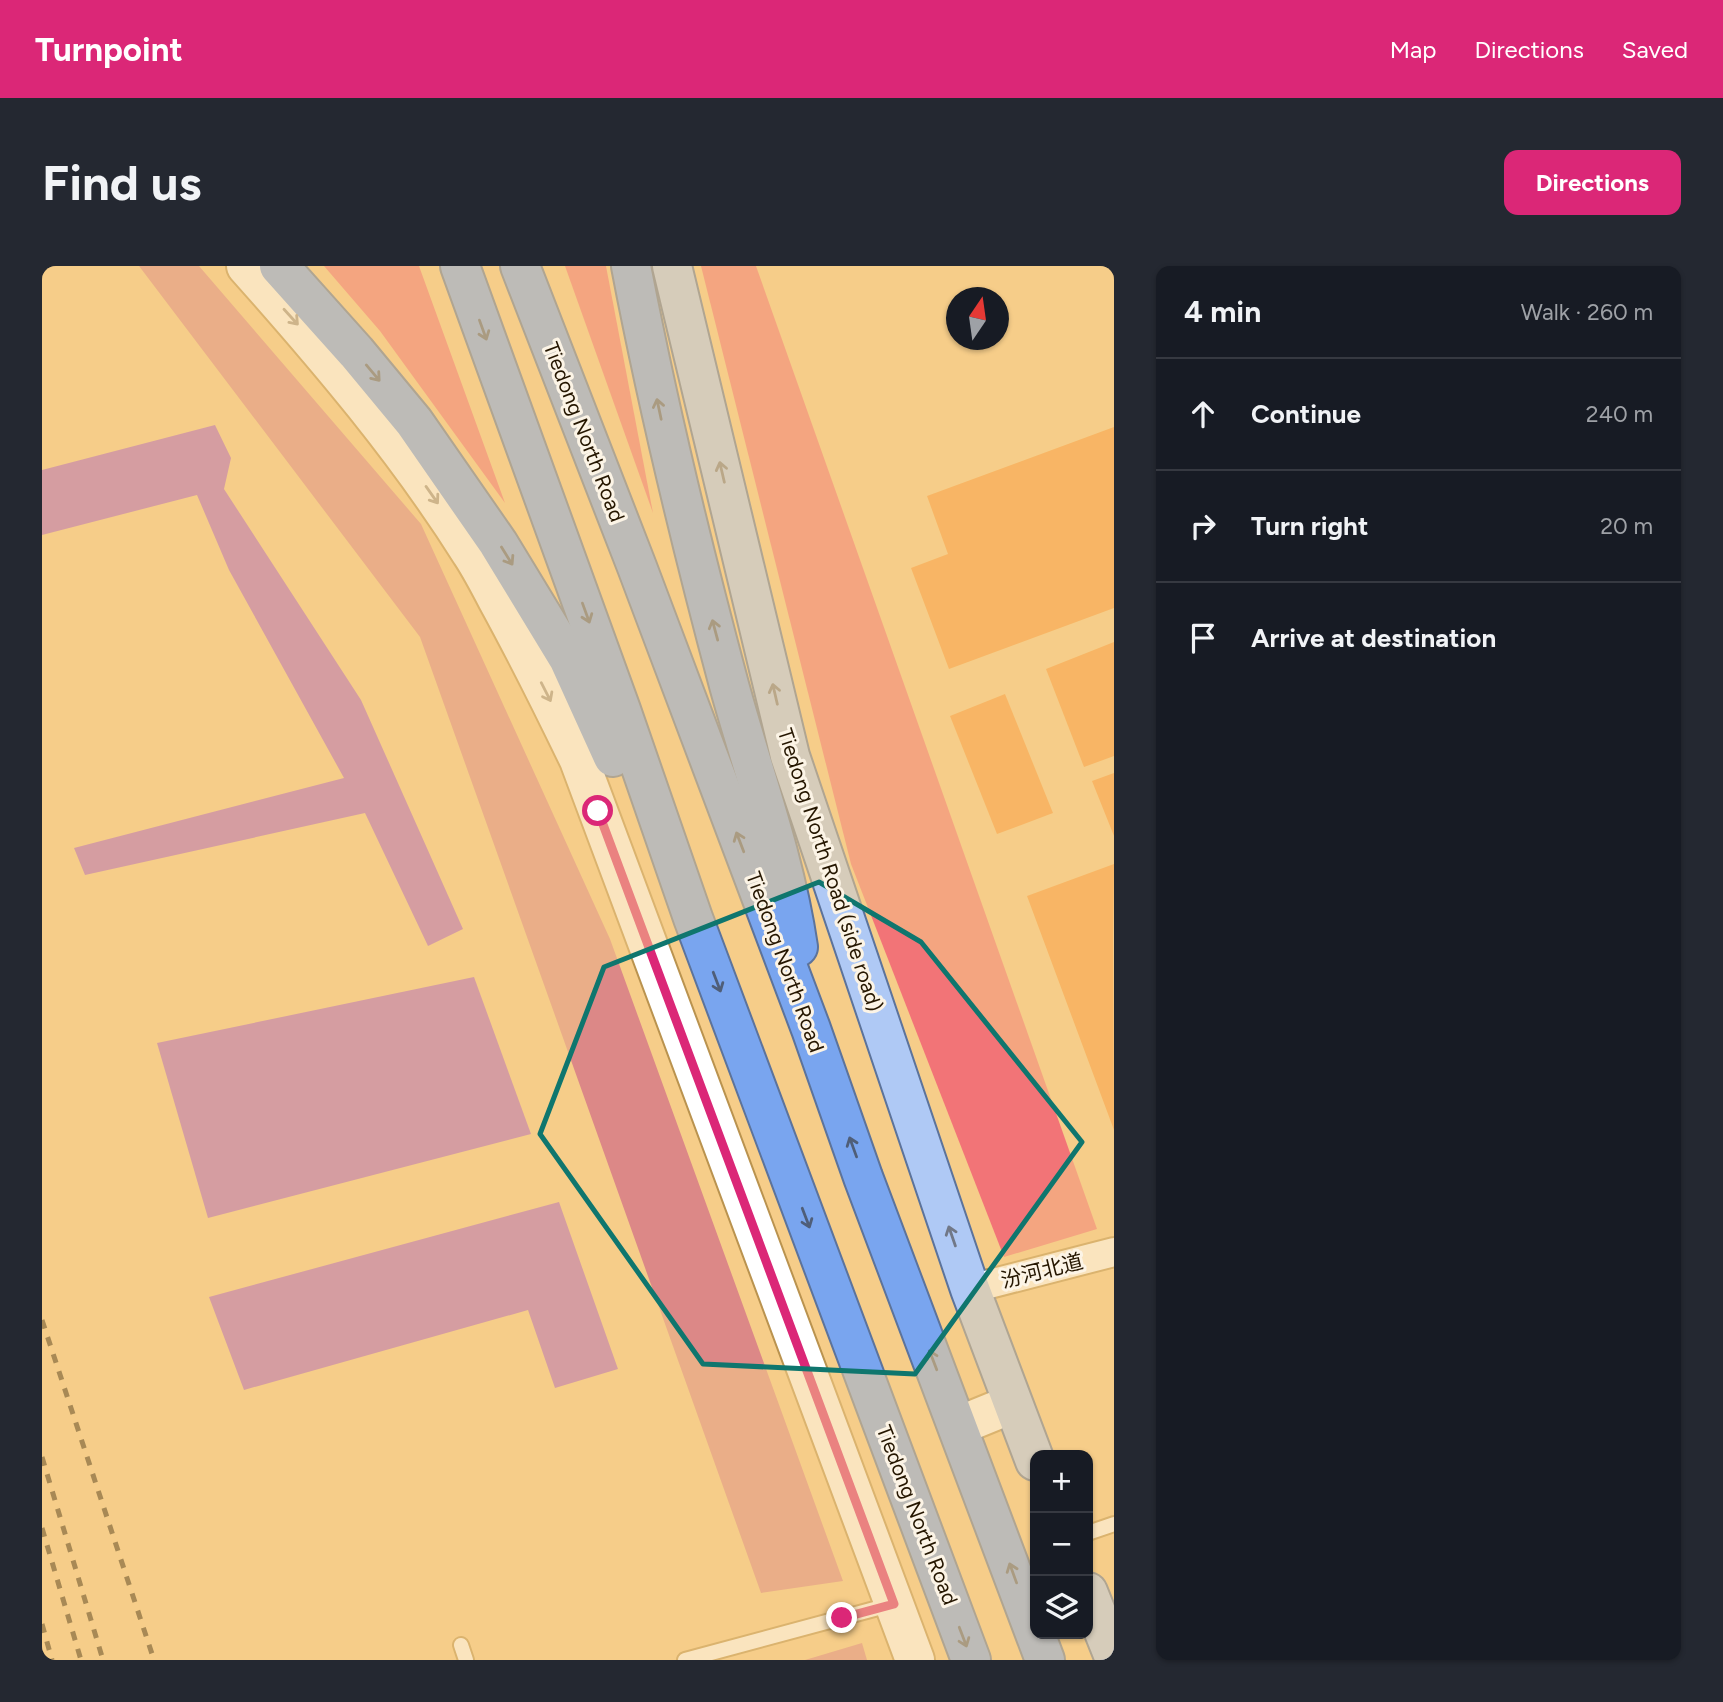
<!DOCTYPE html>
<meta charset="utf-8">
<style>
body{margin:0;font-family:Figtree,"Noto Sans SC",sans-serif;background:#242831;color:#f1f3f6}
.controls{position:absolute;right:21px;bottom:21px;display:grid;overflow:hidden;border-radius:14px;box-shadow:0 2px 5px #0004}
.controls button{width:63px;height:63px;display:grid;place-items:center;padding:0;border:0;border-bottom:2px solid #363941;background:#171b24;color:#f1f3f6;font:35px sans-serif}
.compass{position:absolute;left:904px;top:21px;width:63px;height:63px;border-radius:50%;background:#171b24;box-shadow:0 2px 5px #0004;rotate:13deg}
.stop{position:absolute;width:21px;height:21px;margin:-16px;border:5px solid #db2777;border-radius:50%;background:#fff}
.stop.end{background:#db2777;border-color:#fff;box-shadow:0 2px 7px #0008}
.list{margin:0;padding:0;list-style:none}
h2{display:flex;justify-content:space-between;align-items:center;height:91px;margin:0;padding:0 28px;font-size:30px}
h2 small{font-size:23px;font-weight:400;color:#9ea1a6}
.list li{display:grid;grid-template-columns:46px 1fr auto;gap:21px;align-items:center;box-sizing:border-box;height:112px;padding:0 28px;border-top:2px solid #363941}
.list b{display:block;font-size:26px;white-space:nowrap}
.list em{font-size:23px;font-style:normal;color:#9ea1a6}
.icon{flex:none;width:38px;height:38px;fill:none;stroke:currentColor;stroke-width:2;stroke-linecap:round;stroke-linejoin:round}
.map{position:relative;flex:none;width:1072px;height:1394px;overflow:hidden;border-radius:14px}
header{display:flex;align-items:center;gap:42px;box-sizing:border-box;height:98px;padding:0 35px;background:#db2777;color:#fff}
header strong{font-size:33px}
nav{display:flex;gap:38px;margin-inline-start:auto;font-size:24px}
.intro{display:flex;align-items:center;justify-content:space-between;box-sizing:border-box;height:168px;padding:0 42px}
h1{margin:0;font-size:49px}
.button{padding:18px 32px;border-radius:14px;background:#db2777;color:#fff;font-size:24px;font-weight:700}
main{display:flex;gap:42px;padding:0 42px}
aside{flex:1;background:#171b24;border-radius:14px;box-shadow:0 2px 5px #0004}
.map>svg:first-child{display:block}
.green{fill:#dc8887}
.forest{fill:#f27477}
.water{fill:#ae62bf}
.building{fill:#fa983a}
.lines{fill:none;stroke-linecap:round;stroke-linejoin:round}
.lane-casing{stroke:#ba934f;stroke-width:18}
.street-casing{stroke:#ba934f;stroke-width:32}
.secondary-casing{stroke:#ba934f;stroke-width:42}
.primary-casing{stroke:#5c739b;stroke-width:42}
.highway-casing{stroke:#5c739b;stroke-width:42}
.lane{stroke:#fff;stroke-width:14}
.street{stroke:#fff;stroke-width:28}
.secondary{stroke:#fff;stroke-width:38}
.primary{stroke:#afc9f5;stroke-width:38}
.highway{stroke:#79a5ef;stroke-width:38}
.rail{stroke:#493517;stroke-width:5;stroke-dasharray:9 9;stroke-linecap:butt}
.oneway{stroke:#9d968c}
.oneway2{stroke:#4f5e78}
.oneway3{stroke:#717887}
.route{stroke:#db2777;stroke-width:9}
.marked{fill:none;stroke:#0f766e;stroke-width:5;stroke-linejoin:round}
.labels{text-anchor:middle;stroke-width:6;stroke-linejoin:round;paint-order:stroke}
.street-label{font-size:21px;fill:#251600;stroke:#fcf4e6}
</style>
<header>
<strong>Turnpoint</strong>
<nav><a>Map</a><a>Directions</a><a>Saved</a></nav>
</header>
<div class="intro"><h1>Find us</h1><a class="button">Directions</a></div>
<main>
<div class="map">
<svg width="1072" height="1394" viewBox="0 0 1072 1394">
<rect width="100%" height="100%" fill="#f6cd89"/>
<g class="green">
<polygon points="97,0 157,0 379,258 568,673 801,1315 719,1327 378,371"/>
<polygon points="820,1377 825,1394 763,1394"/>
</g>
<g class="forest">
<polygon points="282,0 377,0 463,237 338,65"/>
<polygon points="523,0 564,0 611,247"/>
<polygon points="659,0 714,0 1055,963 962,991 809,598"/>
</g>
<g class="water">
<polygon points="173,159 189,192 182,223 319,434 421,663 386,680 323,547 43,609 32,582 302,512 187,304 155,229 0,269 0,204"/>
<polygon points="432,711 489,868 166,952 115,777"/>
<polygon points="517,936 576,1103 513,1122 486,1044 202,1124 167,1031"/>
</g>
<g class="building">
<polygon points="1072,161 1072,342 907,403 869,302 906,288 885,230"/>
<polygon points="1072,376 1072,490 1042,501 1004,403"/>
<polygon points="963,428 1011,547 955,568 908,450"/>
<polygon points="1072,507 1072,570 1050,515"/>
<polygon points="1072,598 1071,675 1072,864 985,630"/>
</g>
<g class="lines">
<defs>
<g id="lane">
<polyline points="1046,1267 1072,1258"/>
<polyline points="419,1379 424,1394"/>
<polyline points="643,1394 851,1338"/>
</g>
<polyline id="street" points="928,1023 1072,986"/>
<g id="secondary">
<path d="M 204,0 C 285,91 364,184 429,287 C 439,302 447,318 455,333 C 484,386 511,440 537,494 L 873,1394"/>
<polyline points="916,1160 970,1138"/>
</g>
<g id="primary">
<polyline points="630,0 748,490 928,1023 993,1195"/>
<polyline points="1046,1326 1072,1391"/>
</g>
<g id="highway">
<polyline points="237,0 314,86 372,156 456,277 526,392 571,491"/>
<polyline points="418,0 579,444 651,652 929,1394"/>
<polyline points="478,0 595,301 769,763 821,911 1003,1394"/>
<path d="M 589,0 C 616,141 650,281 687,419 C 711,506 743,592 756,681"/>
</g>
</defs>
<use href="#lane" class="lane-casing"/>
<use href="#street" class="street-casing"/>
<use href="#secondary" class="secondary-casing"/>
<use href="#primary" class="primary-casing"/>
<use href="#highway" class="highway-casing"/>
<use href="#lane" class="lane"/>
<use href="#street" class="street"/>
<use href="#secondary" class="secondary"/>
<use href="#primary" class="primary"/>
<use href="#highway" class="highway"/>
<g class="rail">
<polyline points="0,1054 112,1394"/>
<polyline points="0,1191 61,1394"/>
<polyline points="0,1262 39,1394"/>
<polyline points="0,1358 10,1394"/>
</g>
</g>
<defs><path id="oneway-shaft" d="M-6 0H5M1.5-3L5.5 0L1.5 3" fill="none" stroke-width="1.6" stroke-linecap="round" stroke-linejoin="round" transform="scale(1.75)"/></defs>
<g class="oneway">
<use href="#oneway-shaft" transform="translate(249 51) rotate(48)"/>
<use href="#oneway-shaft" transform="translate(390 229) rotate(55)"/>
<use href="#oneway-shaft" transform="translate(504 426) rotate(63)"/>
</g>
<g class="oneway2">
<use href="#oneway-shaft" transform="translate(441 64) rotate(70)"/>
<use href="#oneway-shaft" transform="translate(331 107) rotate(50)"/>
<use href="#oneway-shaft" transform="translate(617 143) rotate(-102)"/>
<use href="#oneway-shaft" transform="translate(465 290) rotate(58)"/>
<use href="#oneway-shaft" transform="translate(544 347) rotate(70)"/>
<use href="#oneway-shaft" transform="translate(673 364) rotate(-105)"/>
<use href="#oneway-shaft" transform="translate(698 576) rotate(-111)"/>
<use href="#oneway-shaft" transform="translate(675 716) rotate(69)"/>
<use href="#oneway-shaft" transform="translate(811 881) rotate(-110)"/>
<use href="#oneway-shaft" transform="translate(764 952) rotate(69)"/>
<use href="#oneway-shaft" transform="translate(891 1094) rotate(-111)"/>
<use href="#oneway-shaft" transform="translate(971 1307) rotate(-110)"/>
<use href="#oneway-shaft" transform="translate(921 1371) rotate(69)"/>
</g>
<g class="oneway3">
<use href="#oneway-shaft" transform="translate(680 206) rotate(-103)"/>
<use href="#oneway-shaft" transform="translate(733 428) rotate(-103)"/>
<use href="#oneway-shaft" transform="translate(910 970) rotate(-109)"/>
</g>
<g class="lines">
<polyline class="route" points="556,545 852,1338 800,1352"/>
</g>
<path d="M0 0H1072V1394H0ZM 777,616 L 879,676 L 1040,876 L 873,1108 L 661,1098 L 498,868 L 562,701 Z" fill="#f6cd89" fill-opacity=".55" fill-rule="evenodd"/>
<path class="marked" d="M 777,616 L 879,676 L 1040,876 L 873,1108 L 661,1098 L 498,868 L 562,701 Z"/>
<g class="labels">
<g class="street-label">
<text transform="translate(542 166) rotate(69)" y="7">Tiedong North Road</text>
<text transform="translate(788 604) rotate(72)" y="7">Tiedong North Road (side road)</text>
<text transform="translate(743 696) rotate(70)" y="7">Tiedong North Road</text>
<text transform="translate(1000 1005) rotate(-14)" y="7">汾河北道</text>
<text transform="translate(875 1249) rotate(69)" y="7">Tiedong North Road</text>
</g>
</g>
</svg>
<div class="controls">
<button>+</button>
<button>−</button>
<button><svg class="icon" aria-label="layers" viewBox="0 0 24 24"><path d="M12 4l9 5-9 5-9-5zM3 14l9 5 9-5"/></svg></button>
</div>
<svg class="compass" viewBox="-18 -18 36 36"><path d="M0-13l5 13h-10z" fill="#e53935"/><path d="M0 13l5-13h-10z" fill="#9ea1a6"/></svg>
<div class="stop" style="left:556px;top:545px"></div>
<div class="stop end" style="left:800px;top:1352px"></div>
</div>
<aside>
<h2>4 min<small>Walk · 260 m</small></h2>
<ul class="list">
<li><svg class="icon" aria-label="ahead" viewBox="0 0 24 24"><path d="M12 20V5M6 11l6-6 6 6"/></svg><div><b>Continue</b></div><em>240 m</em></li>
<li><svg class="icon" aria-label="right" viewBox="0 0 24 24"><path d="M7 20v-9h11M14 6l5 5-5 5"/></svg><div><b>Turn right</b></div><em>20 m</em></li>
<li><svg class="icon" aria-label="arrive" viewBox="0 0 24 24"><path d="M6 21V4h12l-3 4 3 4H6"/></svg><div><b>Arrive at destination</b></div></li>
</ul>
</aside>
</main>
